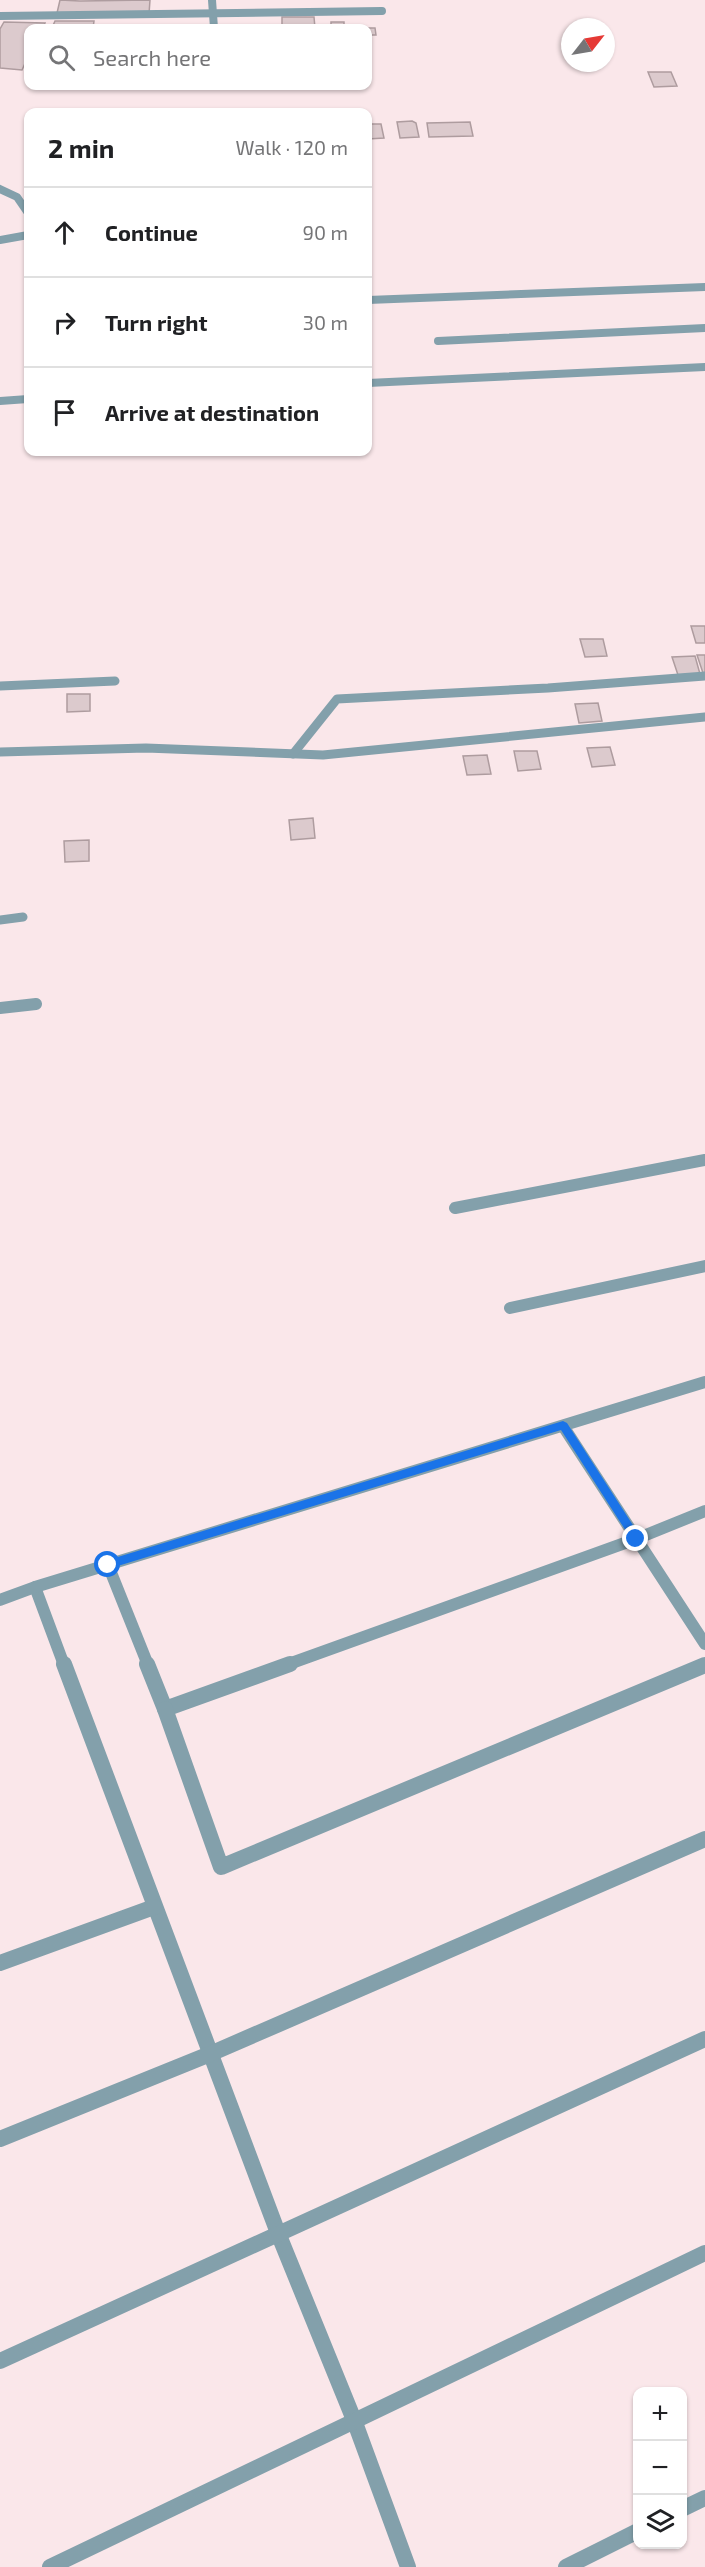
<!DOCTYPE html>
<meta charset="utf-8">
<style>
body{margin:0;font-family:"Exo 2",sans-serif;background:#f2f2f2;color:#202124}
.controls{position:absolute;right:18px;bottom:18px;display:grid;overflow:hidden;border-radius:12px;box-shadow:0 2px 4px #0004}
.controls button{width:54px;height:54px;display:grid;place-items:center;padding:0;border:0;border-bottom:2px solid #e0e0e0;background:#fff;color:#202124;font:30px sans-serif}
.compass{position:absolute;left:561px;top:18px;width:54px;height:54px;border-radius:50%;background:#fff;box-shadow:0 2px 4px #0004;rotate:59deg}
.stop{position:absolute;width:18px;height:18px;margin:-14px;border:4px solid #1a73e8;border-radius:50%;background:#fff}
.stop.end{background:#1a73e8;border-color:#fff;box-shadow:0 2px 6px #0008}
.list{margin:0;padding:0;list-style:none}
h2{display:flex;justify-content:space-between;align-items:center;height:78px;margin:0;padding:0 24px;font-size:26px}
h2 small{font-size:20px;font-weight:400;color:#757577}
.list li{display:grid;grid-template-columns:39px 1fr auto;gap:18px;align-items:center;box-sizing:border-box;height:90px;padding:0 24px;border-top:2px solid #e0e0e0}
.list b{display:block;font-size:22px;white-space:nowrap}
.list em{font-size:20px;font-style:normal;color:#757577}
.icon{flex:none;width:33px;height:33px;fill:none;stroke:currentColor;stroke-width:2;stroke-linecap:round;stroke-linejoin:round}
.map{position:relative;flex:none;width:705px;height:2567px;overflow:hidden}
.search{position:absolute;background:#fff;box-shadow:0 2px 4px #0004;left:24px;top:24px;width:348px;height:66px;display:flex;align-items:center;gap:15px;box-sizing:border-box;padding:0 21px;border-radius:12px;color:#757577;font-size:22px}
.panel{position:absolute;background:#fff;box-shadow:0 2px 4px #0004;left:24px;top:108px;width:348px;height:348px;border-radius:12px}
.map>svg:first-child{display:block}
.building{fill:#dccacd;stroke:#ae9c9f;stroke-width:1.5}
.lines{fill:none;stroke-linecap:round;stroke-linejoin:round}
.minor-far3{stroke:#83a0ab;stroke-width:8}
.minor-far2{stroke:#83a0ab;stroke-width:9}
.minor-far1{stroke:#83a0ab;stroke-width:12}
.minor{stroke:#83a0ab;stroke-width:16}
.route{fill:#1a73e8}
</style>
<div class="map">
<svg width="705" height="2567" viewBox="0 0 705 2567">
<rect width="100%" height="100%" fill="#fae7ea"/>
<g class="building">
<polygon points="60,0 80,1 150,0 149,14 57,13"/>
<polygon points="282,17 314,17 315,28 282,28"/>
<polygon points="55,21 94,21 93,28 52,28"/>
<polygon points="4,22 45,23 43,28 28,28 28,57 22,70 0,68 0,29"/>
<polygon points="331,22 344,22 344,28 375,28 376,35 368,35 368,28 331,28"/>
<polygon points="648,72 671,72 677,86 654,87"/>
<polygon points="412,121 416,123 419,137 400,138 397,122"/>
<polygon points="470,122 473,136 429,137 427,123"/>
<polygon points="368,124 381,124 384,138 368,139"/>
<polygon points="691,626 705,626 705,643 696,643"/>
<polygon points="580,639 603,639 607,656 585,657"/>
<polygon points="697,655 705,655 705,673 703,673"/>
<polygon points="695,656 700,674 678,675 672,657"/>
<polygon points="67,694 90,694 90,711 67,712"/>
<polygon points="598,703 602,721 579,723 575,704"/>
<polygon points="610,747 615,765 592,767 587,748"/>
<polygon points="514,751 537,751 541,769 518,771"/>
<polygon points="487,755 491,774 467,775 463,756"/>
<polygon points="313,818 315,838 291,840 289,820"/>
<polygon points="89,840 89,861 65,862 64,841"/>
</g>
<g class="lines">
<g class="minor-far3">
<polyline points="212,0 214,28"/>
<polyline points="0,16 382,11"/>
<polyline points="0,189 17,197 28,213"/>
<polyline points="0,240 28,235"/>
<polyline points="368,300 705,287"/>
<polyline points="438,341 705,328"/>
<polyline points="368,383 705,367"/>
<polyline points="0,401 28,399"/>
</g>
<g class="minor-far2">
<polyline points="0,686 115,681"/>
<polyline points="0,752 146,748 323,755 705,717"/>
<polyline points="293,754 337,699 548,688 705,676"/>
<polyline points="0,920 23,917"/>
</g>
<g class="minor-far1">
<polyline points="0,1008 36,1004"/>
<polyline points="455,1208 705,1160"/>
<polyline points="510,1308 705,1266"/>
<polyline points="563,1426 705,1644"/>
<polyline points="108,1565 148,1665"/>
<polyline points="35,1587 64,1665"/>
<polyline points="0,1600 35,1587 705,1382"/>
<polyline points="286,1665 636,1539 705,1511"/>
</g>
<g class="minor">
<polyline points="64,1664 278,2233 354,2420 408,2567"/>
<polyline points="147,1664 165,1709 290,1664"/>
<polyline points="165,1709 221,1867 705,1665"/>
<polyline points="0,1963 154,1907"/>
<polyline points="0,2139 210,2054 705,1839"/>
<polyline points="0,2361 705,2039"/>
<polyline points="682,2509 705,2498"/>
<polyline points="50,2567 705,2253"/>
<polyline points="566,2567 638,2531"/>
</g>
</g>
<polygon class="route" points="563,1421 567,1423 640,1536 640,1542 633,1542 561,1430 108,1569 102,1565 108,1560"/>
</svg>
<div class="controls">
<button>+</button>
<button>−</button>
<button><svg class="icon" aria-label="layers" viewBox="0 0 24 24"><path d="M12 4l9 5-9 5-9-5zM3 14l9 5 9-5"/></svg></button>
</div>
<svg class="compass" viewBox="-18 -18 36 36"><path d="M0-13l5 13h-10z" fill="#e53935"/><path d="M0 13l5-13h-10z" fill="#757577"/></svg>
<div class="stop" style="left:108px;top:1565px"></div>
<div class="stop end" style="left:636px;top:1539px"></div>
<div class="search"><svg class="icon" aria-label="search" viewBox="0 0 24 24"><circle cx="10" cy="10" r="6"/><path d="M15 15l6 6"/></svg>Search here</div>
<section class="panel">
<h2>2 min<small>Walk · 120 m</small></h2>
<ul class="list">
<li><svg class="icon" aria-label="ahead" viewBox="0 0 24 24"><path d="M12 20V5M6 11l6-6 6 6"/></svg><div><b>Continue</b></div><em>90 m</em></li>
<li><svg class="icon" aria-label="right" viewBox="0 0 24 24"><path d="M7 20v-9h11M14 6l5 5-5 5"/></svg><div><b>Turn right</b></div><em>30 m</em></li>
<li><svg class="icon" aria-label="arrive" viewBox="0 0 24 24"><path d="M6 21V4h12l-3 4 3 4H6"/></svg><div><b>Arrive at destination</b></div></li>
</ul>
</section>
</div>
